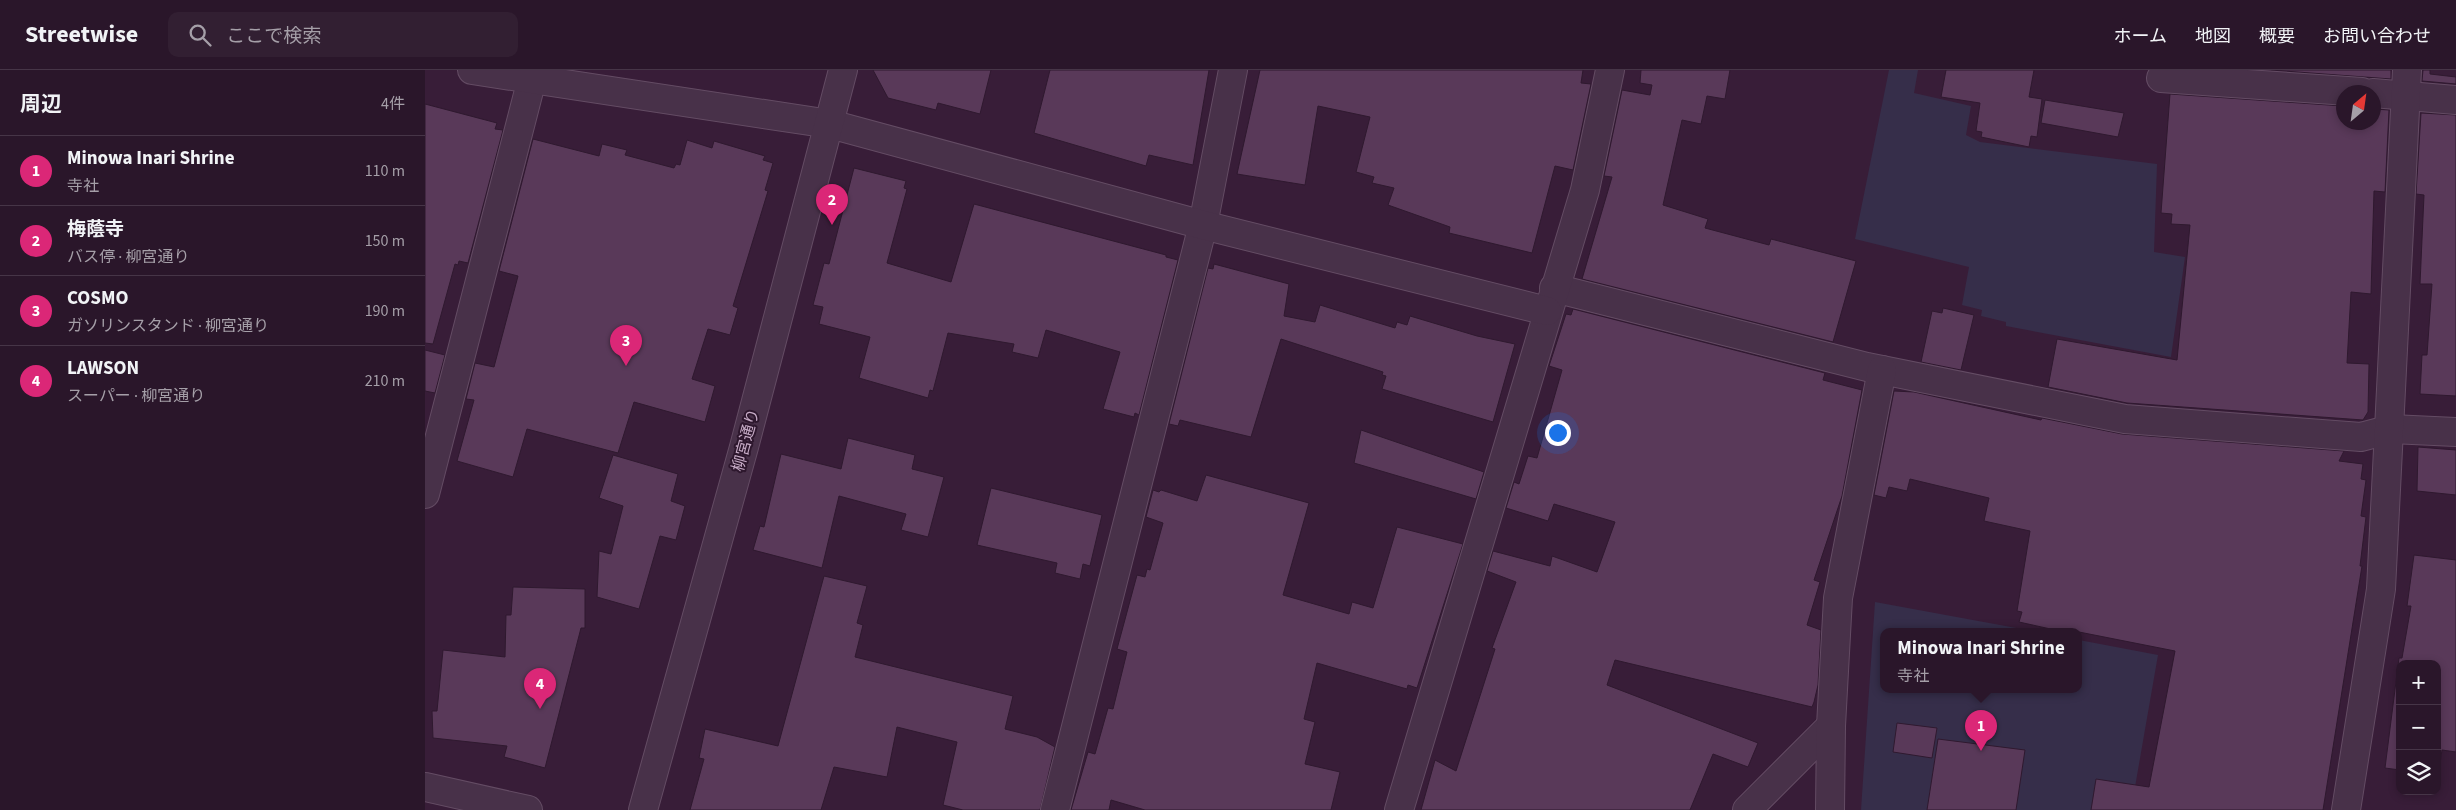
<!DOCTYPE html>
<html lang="ja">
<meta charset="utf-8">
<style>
body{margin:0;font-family:"Source Sans 3","Noto Sans JP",sans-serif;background:#321f32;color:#f1f3f6}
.controls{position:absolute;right:15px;bottom:15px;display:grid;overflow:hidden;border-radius:10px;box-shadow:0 2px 8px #0003}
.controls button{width:45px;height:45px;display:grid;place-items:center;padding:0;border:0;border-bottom:1px solid #463547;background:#2a162a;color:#f1f3f6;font:25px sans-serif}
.compass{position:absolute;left:1911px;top:15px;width:45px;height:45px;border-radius:50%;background:#2a162a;box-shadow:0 2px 8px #0003;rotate:29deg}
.you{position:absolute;left:1132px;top:362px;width:18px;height:18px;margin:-12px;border:4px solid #fff;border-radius:50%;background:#1a73e8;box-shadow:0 0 0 8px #1a73e833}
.badge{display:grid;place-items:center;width:32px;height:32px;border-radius:50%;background:#db2777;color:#fff;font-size:16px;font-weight:700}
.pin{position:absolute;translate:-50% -41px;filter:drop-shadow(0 1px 2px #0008)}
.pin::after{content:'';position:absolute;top:26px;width:18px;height:15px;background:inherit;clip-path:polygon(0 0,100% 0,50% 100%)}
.popup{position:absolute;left:1455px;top:558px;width:202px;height:65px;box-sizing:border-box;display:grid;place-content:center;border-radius:10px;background:#2a162a;filter:drop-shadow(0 1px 4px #0005);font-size:16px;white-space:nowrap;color:#a59fa8}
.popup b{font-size:19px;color:#f1f3f6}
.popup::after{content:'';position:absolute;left:50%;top:100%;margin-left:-10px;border:10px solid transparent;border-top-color:#2a162a}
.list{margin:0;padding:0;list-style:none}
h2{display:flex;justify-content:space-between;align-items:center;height:65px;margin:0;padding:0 20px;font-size:21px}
h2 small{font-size:16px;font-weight:400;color:#a59fa8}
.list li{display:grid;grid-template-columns:32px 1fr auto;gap:15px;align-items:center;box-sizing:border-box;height:70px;padding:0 20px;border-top:1px solid #463547}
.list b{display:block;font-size:19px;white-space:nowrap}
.list p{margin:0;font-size:16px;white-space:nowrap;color:#a59fa8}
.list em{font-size:16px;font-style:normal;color:#a59fa8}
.icon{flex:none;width:28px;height:28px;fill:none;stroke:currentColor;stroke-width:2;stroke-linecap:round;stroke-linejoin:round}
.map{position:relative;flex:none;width:2031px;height:740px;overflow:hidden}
header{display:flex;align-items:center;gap:30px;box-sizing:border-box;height:70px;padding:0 25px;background:#2a162a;border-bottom:1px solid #463547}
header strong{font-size:24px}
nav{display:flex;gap:28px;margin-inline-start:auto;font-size:18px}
.search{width:350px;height:45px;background:#321f32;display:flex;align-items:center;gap:12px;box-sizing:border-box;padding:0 18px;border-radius:10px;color:#a59fa8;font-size:19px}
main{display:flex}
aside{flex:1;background:#2a162a}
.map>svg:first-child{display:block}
.green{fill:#362e4a}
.building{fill:#593959;stroke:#2f192f}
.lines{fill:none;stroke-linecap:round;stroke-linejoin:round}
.minor-casing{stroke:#644c64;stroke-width:30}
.tertiary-casing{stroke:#644c64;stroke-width:30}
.minor{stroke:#483149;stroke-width:28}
.tertiary{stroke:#483149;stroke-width:28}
.labels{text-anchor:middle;stroke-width:4;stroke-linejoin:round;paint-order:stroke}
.street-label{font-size:16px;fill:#c6abc6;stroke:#2d172d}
</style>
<header>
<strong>Streetwise</strong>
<div class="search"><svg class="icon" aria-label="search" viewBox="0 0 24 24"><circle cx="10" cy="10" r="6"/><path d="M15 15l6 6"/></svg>ここで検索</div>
<nav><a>ホーム</a><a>地図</a><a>概要</a><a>お問い合わせ</a></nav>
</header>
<main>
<aside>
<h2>周辺<small>4件</small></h2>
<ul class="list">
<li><span class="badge">1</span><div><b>Minowa Inari Shrine</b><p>寺社</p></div><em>110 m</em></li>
<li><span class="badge">2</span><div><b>梅蔭寺</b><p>バス停 · 柳宮通り</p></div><em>150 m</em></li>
<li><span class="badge">3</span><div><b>COSMO</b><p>ガソリンスタンド · 柳宮通り</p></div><em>190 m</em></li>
<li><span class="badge">4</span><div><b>LAWSON</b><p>スーパー · 柳宮通り</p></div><em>210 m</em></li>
</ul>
</aside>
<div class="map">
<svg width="2031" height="740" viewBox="0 0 2031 740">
<rect width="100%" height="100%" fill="#381d38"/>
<g class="green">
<polygon points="1464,0 1493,0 1489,23 1546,36 1541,65 1555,72 1732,94 1729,182 1760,187 1746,287 1581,256 1581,252 1556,246 1557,240 1537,235 1544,197 1430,169"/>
<polygon points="1450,532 1613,562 1458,562 1458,620 1654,620 1654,570 1733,585 1706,740 1436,740"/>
</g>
<g class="building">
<polygon points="448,0 566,0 555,44 513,33 511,40 463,28"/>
<polygon points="625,0 784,0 768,95 724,85 721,96 609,63"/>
<polygon points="835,0 1158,0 1156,13 1166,14 1148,100 1130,96 1107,183 1024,163 1025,157 963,135 969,118 947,113 949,107 931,102 945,47 893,36 880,115 812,104"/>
<polygon points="1216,0 1305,0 1300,29 1282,26 1276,54 1257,50 1238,135 1283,149 1280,158 1344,175 1346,169 1431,191 1408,272 1157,209 1187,107 1179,106 1197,20 1225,25 1227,15 1215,13"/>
<polygon points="1521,0 1609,0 1604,27 1617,29 1612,67 1606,66 1604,77 1556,67 1557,62 1551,61 1555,33 1516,27"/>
<polygon points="1846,0 1966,0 1966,9"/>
<polygon points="1998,0 2005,0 2005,4 2031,7 2031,14 1997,11"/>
<polygon points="1745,24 1918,36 1918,52 1948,52 1948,39 1964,40 1960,122 1949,121 1946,224 1926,222 1922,293 1944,294 1943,342 1938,350 1702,333 1623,317 1632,269 1752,290 1765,155 1746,154 1747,144 1736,143"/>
<polygon points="1620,30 1699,43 1693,67 1616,53"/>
<polygon points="0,34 72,53 70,59 78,60 43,193 34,191 33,195 30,194 8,274 0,273"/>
<polygon points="1996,43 2031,45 2031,326 1995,324 1997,285 2002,285 2007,214 1995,214 1999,125 1991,124"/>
<polygon points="108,69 174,86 177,74 202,80 200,85 249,98 251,94 255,95 262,70 287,78 289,71 340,86 338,90 348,93 340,120 343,121 308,236 313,238 305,265 283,259 267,309 290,316 280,352 209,332 193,383 102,359 88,407 32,391 49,330 41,329 50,293 69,297 93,206 74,201"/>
<polygon points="429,98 481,111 479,118 482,119 462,193 526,212 549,134 741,185 741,187 753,190 714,345 710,343 709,347 678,339 695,282 621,260 613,288 587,282 589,274 523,263 508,321 505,320 503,328 434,308 445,267 394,254 398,237 388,235 399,193 404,194"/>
<polygon points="789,194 864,214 859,246 890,252 895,235 970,258 972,252 982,255 985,246 1052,266 1090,274 1068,352 957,319 961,306 957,305 958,302 856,269 826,367 755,350 753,356 744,354 783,198 788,199"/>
<polygon points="1518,238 1549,245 1536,300 1496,292 1507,241 1517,243"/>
<polygon points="1148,239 1400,303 1398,310 1437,320 1417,426 1389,510 1395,512 1382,555 1396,560 1393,615 1389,632 1387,637 1190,590 1182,615 1333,673 1323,697 1288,684 1265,740 996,740 1010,690 1031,701 1070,579 1067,578 1091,512 1062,501 1068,481 1125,496 1127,486 1172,502 1190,452 1129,434 1123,451 1081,438 1089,412 1094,414 1103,386 1112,388 1137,300 1124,296 1141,244 1146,245"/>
<polygon points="0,280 20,285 10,323 0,321"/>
<polygon points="1469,321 1489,322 1616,350 1617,348 1697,364 1919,381 1914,391 1938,394 1936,409 1941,410 1936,446 1941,447 1935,496 1937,496 1898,740 1666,740 1671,709 1724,717 1750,581 1654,562 1639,562 1594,552 1597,542 1592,541 1605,461 1559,451 1564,428 1485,409 1482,421 1464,417 1461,428 1449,425"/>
<polygon points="936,360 1059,402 1051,429 929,393"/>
<polygon points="423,368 490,385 487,399 519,407 503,467 476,460 481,444 414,426 397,498 328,480 335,456 339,457 356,384 416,399"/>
<polygon points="1993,377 2031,380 2031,425 1992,421"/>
<polygon points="188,385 253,404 246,431 260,436 251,470 235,466 214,539 172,527 174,481 186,484 198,436 174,428"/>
<polygon points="781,405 884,433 858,525 924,544 927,532 948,538 972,457 1038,474 992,618 983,615 982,619 892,593 879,649 890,652 880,694 915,702 906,740 720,740 686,730 684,740 646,740 663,682 670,684 683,638 688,639 702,582 692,579 712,505 720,507 722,499 725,500 738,453 721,447 728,420 734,422 736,420 772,431"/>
<polygon points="566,418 677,445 665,496 658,494 655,509 630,503 632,493 552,475"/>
<polygon points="1989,485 2031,490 2031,682 2017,680 2013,706 2012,594 1975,594 1975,700 1960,698 1974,588 1977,588 1986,536 1982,536"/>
<polygon points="399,506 442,516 432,553 438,555 430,587 588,626 580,659 612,667 630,677 615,740 538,740 518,735 532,672 472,657 462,707 409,697 396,740 265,740 279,689 274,688 280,659 353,676"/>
<polygon points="88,517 160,519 160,558 156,558 120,698 79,687 82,676 8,668 7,641 12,641 18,580 80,587 81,545 86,545"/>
<polygon points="1472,653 1512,658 1507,688 1468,682"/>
<polygon points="1513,669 1600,680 1591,740 1502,740"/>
</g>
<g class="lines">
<defs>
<g id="minor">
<polyline points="1736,8 1937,22"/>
<polyline points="1948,23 2031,30"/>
<polyline points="1129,218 1442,297 1700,349 1936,367 1966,359 2031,362"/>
<polyline points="0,424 107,9"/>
<polyline points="0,717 103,740"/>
<polyline points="630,740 778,155 808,0"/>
<polyline points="974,740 1160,120 1185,0"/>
<polyline points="1322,740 1406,656"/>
<polyline points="1405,740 1406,656 1413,528 1457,300"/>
<polyline points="1921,740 1956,519 1982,0"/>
</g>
<g id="tertiary">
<polyline points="47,0 405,54 778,155 1122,241"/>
<polyline points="218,740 319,377 418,0"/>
</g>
</defs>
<use href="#minor" class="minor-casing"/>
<use href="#tertiary" class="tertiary-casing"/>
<use href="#minor" class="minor"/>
<use href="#tertiary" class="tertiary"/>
</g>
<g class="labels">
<g class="street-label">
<text transform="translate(320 370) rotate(-75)" y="6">柳宮通り</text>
</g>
</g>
</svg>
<div class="controls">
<button>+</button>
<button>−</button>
<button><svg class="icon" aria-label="layers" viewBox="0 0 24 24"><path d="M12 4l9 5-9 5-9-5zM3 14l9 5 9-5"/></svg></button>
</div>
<svg class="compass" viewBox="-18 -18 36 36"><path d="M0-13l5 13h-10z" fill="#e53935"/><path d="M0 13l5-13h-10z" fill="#a59fa8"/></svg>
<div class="you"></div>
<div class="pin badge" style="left:1556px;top:681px">1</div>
<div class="popup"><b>Minowa Inari Shrine</b>寺社</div>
<div class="pin badge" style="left:407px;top:155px">2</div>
<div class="pin badge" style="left:201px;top:296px">3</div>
<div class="pin badge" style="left:115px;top:639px">4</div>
</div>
</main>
